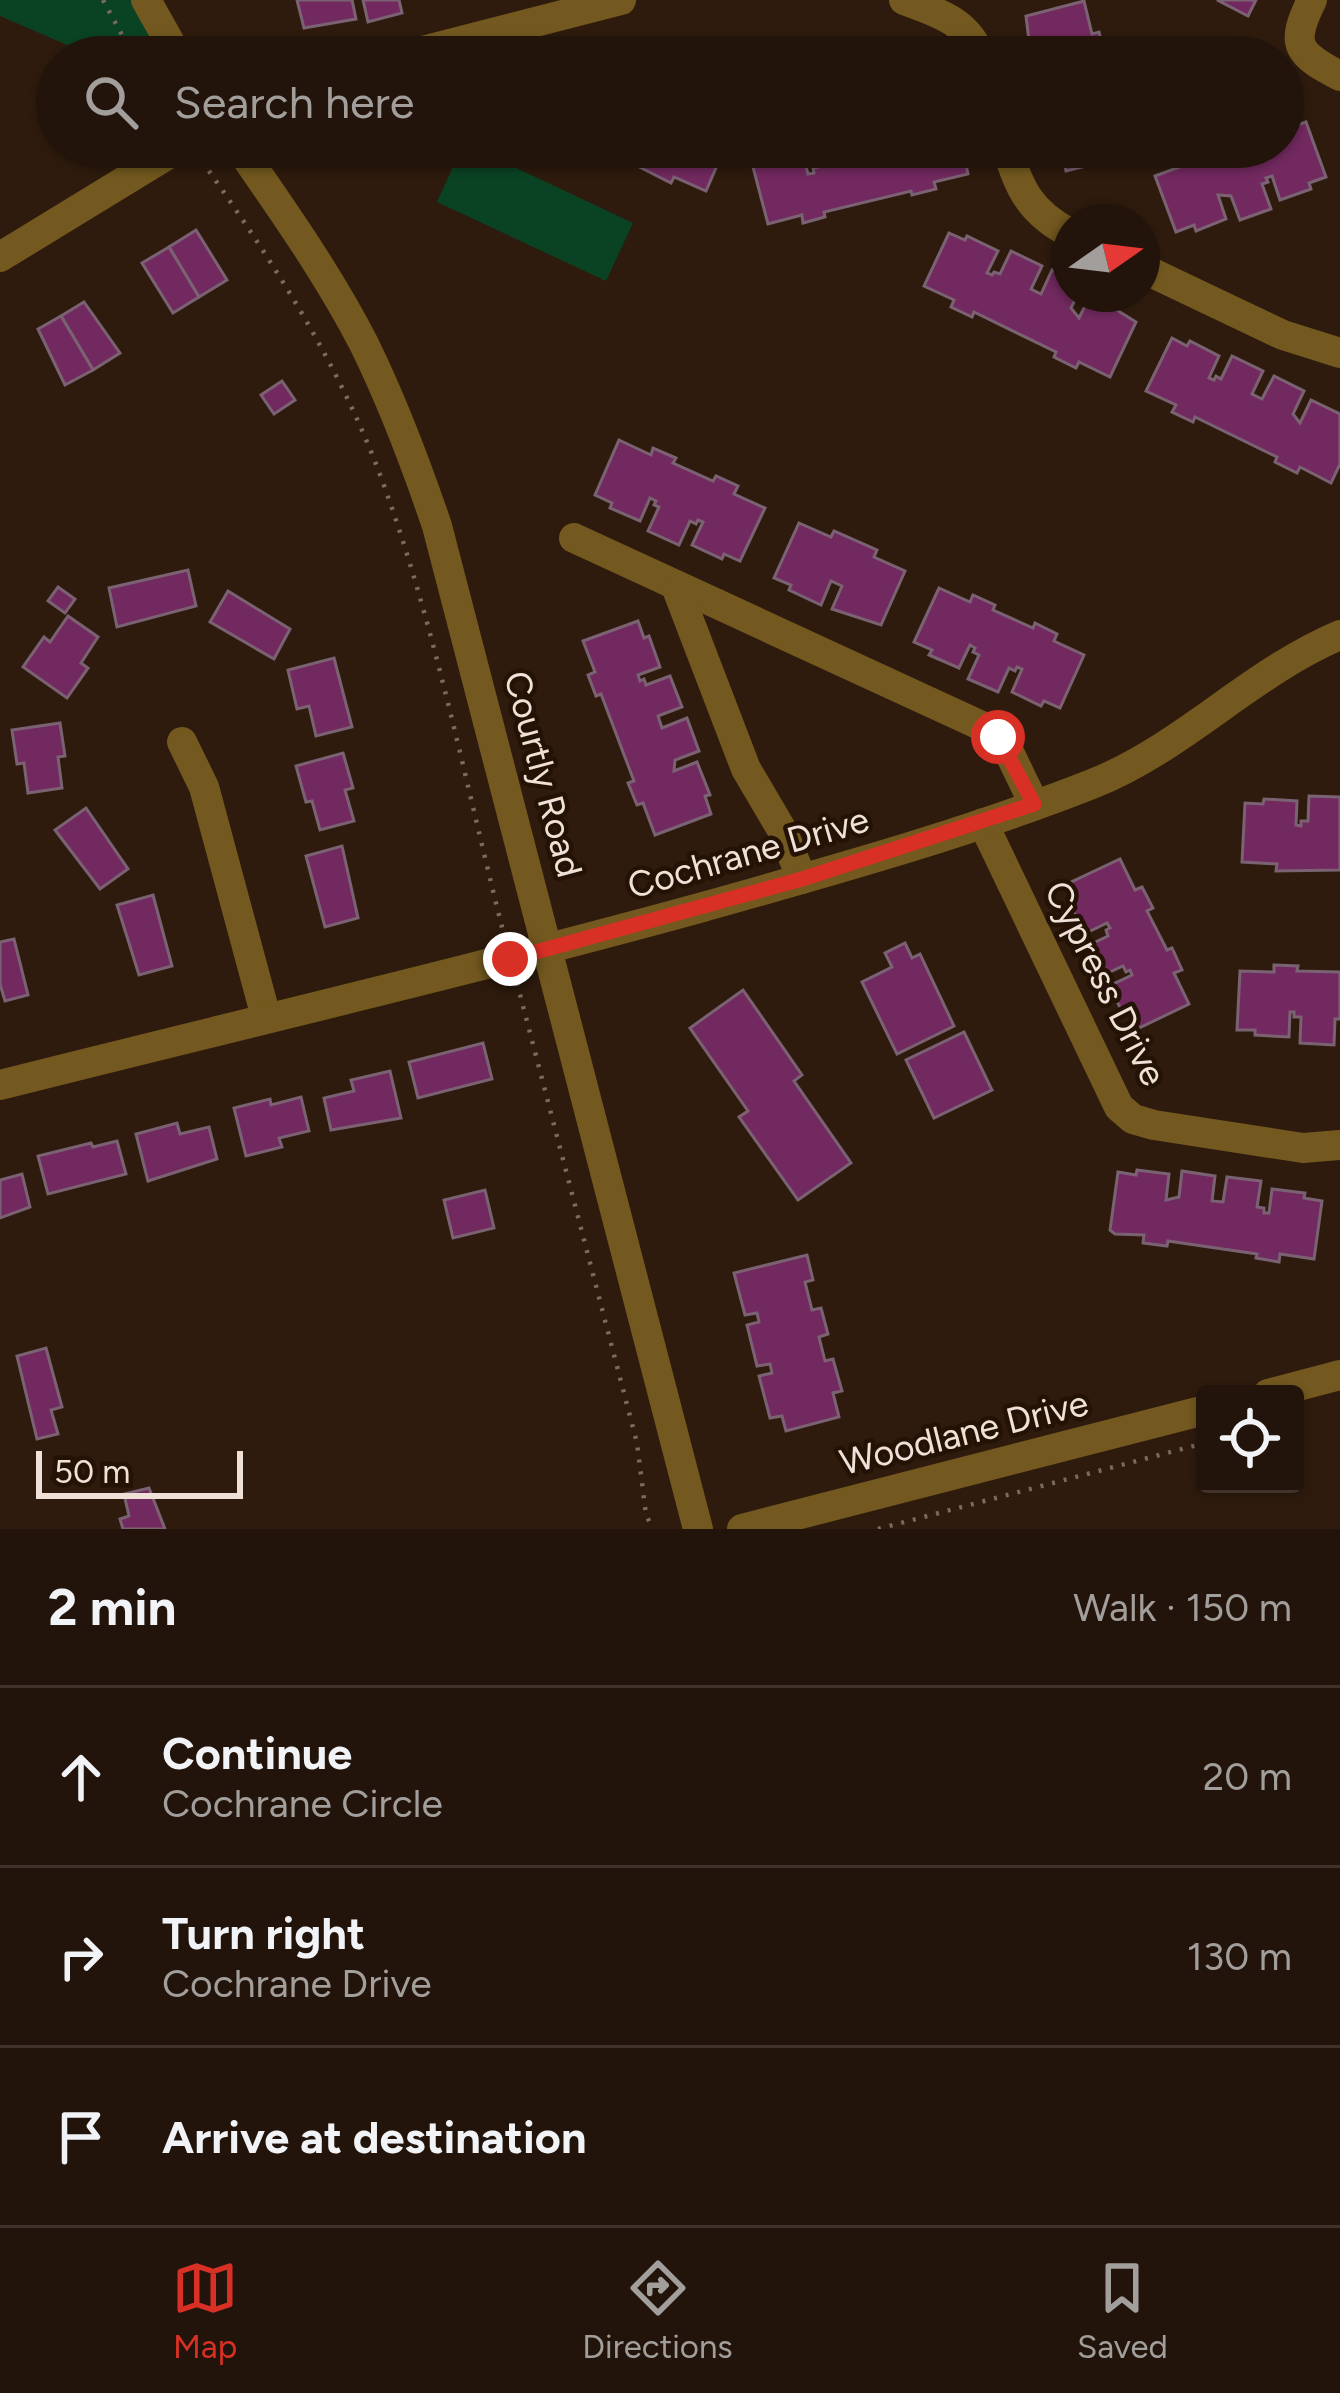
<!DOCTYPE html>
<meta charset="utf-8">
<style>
body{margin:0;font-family:Figtree,sans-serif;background:#2e2118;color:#f1f3f6}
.controls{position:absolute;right:36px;bottom:36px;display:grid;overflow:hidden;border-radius:12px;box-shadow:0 3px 9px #0004}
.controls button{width:108px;height:108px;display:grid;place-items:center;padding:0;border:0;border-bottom:3px solid #3f332b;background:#22140a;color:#f1f3f6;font:60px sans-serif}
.compass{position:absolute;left:1052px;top:204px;width:108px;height:108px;border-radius:50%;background:#22140a;box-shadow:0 3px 9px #0004;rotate:76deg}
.scale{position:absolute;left:36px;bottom:30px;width:207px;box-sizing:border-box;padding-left:12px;border:6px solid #efe1d8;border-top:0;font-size:33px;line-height:42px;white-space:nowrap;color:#efe1d8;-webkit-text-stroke:9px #241205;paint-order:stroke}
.stop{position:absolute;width:36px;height:36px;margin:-27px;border:9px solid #d93025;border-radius:50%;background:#fff}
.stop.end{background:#d93025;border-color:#fff;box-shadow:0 3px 12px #0008}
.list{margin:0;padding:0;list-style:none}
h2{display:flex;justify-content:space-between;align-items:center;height:156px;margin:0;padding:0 48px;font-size:51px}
h2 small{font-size:39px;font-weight:400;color:#a29e9c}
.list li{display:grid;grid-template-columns:78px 1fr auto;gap:36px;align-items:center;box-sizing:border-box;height:180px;padding:0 48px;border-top:3px solid #3f332b}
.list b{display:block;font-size:45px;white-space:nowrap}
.list p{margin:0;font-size:39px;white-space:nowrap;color:#a29e9c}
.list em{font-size:39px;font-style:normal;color:#a29e9c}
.icon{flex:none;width:66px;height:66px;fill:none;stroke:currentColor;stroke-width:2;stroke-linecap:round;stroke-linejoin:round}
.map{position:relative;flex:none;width:1340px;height:1529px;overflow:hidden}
.search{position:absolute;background:#22140a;box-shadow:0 3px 9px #0004;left:36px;right:36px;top:36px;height:132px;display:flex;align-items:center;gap:30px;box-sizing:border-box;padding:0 42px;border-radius:66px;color:#a29e9c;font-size:45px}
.sheet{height:696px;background:#22140a}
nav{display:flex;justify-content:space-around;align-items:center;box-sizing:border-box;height:168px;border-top:3px solid #3f332b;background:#22140a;font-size:33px;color:#a29e9c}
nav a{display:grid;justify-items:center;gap:6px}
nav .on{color:#d93025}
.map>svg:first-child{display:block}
.green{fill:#0a4324}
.building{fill:#72295f;stroke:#7a6272;stroke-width:3}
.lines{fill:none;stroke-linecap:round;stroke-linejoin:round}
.path{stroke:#7b6a5e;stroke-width:4.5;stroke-dasharray:3 9;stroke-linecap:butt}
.minor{stroke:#73591f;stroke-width:30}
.route{stroke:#d93025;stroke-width:15}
.labels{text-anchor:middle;stroke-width:9;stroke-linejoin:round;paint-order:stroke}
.street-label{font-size:36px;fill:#efe1d8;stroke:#241205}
</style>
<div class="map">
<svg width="1340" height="1529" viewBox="0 0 1340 1529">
<rect width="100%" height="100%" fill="#2e1b0d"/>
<g class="green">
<polygon points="0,0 146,0 178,57 95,57 0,16"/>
<polygon points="462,147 472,147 633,223 606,281 437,202"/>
</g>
<g class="building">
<polygon points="297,0 352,0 356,19 304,28"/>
<polygon points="363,0 399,0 402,13 368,22"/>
<polygon points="1217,0 1256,0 1248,16"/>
<polygon points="1084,1 1092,34 1099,32 1105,56 1031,57 1026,16"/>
<polygon points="1306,122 1326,177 1309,183 1311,189 1280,200 1272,176 1266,178 1268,182 1262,184 1271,209 1240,220 1231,196 1218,195 1226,219 1196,231 1194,225 1176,232 1155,176 1188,164 1185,157 1208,149 1210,154 1229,147 1283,147 1283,130"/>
<polygon points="600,147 725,147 706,191 674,177 671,183"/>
<polygon points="813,147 849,147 851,158 862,155 860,147 962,147 968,174 934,182 936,189 912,195 911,191 824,212 825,217 803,223 802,215 768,224 753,167 770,163 769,158 802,150 808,174 814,173 813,168 818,167"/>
<polygon points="1054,147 1121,147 1123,157 1066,171 1062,154 1057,155"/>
<polygon points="196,230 227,280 199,297 169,247"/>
<polygon points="949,233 965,240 967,236 998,251 987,273 992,275 994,272 1000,274 1011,251 1042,266 1031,289 1041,294 1052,270 1070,279 1070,294 1078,294 1071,308 1079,318 1091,294 1136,322 1110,377 1079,362 1076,368 1054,357 1056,352 974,312 972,317 951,307 954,300 924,286"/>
<polygon points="169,247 199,297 173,313 142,263"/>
<polygon points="84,302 120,353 93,370 61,316"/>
<polygon points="61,316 93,370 65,385 38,329"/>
<polygon points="1172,338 1187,346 1190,341 1219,356 1209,378 1214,380 1216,376 1221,379 1232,356 1263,371 1252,394 1262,399 1274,376 1304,391 1293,414 1300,423 1311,400 1340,414 1340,464 1331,483 1300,467 1297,473 1275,462 1277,457 1195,417 1193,422 1172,412 1176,405 1146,391"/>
<polygon points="282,381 295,400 274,414 261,395"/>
<polygon points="619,440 651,455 653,448 676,458 673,463 713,481 716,476 738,486 734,494 765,508 740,561 724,554 722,559 692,545 703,522 698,520 696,524 690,521 679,545 648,531 659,507 654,505 656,501 650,498 640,521 610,508 612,503 595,495"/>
<polygon points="799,523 831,537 834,531 877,550 874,557 905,571 881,625 832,609 842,586 831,581 821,605 789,590 791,585 774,578"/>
<polygon points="188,570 196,606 117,627 109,588"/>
<polygon points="58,587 75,599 65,613 48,601"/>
<polygon points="939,588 970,602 973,595 995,605 993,610 1033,628 1035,623 1057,634 1054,641 1084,655 1060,708 1044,701 1041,706 1012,692 1022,669 1017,667 1015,671 1009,668 998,692 968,679 979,655 973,652 975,648 970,645 959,668 929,655 932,650 914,642"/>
<polygon points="228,591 290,629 274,659 210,622"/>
<polygon points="68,616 98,637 81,663 88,668 67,698 23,667 44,637 50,642"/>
<polygon points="638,621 644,638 649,636 660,667 638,675 640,681 644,679 646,685 670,676 682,707 658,716 662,728 687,718 699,751 675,760 674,771 697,762 710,795 705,796 711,814 655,835 643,803 637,805 628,783 634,781 601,694 596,696 588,675 595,672 583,641"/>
<polygon points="334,658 352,727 316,736 309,706 297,709 288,670"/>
<polygon points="60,723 65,756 58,757 62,788 28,793 24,763 17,764 12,730"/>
<polygon points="343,753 353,788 345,790 354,821 320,830 312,801 306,802 296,766"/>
<polygon points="1309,796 1340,797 1340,870 1276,871 1277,864 1242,862 1245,803 1263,804 1264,799 1297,801 1296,825 1301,826 1301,821 1308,821"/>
<polygon points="86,808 128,869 100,889 55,830"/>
<polygon points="342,846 358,918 325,927 306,856"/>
<polygon points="1120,859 1135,890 1142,887 1153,908 1147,911 1167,950 1172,948 1182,970 1174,973 1189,1004 1137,1029 1129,1013 1124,1015 1109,986 1132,975 1130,970 1126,972 1123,966 1099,977 1085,947 1108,936 1106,930 1110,928 1107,923 1084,934 1070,904 1075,902 1067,884"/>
<polygon points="153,895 172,966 139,975 117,905"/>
<polygon points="14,939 28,995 5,1001 0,984 0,942"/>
<polygon points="905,943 912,958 920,954 954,1026 897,1054 862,982 892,967 885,953"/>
<polygon points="1274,965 1298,966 1297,971 1340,972 1340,1019 1335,1019 1334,1045 1300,1043 1301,1017 1294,1017 1294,1012 1290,1012 1289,1037 1255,1035 1255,1030 1237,1030 1240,971 1274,972"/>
<polygon points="743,990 802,1075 794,1081 851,1163 798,1200 739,1117 748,1111 690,1028"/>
<polygon points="964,1032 992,1090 934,1118 906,1060"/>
<polygon points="483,1043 492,1079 418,1098 409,1062"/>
<polygon points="390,1071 401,1118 331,1130 324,1098 354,1091 351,1080"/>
<polygon points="301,1097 309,1131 279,1138 282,1147 246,1156 234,1108 270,1099 271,1105"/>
<polygon points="177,1123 180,1134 209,1127 217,1159 148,1181 136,1134"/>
<polygon points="117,1141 126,1174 48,1194 38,1156 91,1143 93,1147"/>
<polygon points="1137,1170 1169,1174 1166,1200 1179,1197 1182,1171 1215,1176 1212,1201 1223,1202 1227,1177 1261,1181 1257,1207 1264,1208 1264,1213 1269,1213 1272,1189 1305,1193 1304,1198 1322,1201 1314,1259 1280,1254 1279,1262 1256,1258 1257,1254 1168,1241 1167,1246 1143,1243 1144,1235 1115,1234 1110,1230 1118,1172 1136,1175"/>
<polygon points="22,1174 30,1207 0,1218 0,1180"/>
<polygon points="485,1190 494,1228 453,1238 444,1200"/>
<polygon points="807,1255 813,1280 805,1282 812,1310 821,1308 828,1334 819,1337 825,1361 833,1359 842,1391 833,1393 839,1417 786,1431 782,1416 770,1418 759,1376 772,1373 770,1364 757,1366 747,1325 759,1322 757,1313 745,1315 734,1273"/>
<polygon points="46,1348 62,1407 51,1410 58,1434 37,1439 17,1356"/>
<polygon points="149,1488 165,1529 123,1529 120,1519 129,1516 124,1494"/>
</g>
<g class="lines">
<g class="path">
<polyline points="103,0 134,57"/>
<path d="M 202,161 C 273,262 339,363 382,480 C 435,625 465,781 503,931"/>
<polyline points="517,983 637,1443 646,1515 653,1529"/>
<polyline points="878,1529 1205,1443"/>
</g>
<g class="minor">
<polyline points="146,0 178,57"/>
<path d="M 904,0 C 938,13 967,20 981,57"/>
<path d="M 1312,0 C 1289,46 1298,54 1340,76"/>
<polyline points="399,57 621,0"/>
<path d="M 239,147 C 283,211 328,274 364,344 C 393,403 416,464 437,526 L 698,1529"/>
<path d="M 1007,147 C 1018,188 1031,213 1070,233"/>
<polyline points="0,257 180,147"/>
<polyline points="1142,268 1283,335 1340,353"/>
<polyline points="574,538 984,727 1008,750 1034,804"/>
<polyline points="677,589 746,769 782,830 802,879"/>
<polyline points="182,742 204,787 266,1017"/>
<polyline points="983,823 1119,1107 1133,1119 1154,1125 1303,1148 1340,1145"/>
<path d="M 0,1085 C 234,1026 470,971 703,907 C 834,870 965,834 1092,784 C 1183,748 1250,673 1340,635"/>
<polyline points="1268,1394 1340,1375"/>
<polyline points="742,1529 1205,1410"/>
</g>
</g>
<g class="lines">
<polyline class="route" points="510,959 802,879 1034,804 998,737"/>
</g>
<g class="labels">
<g class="street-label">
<text transform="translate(544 774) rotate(75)" y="13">Courtly Road</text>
<text transform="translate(748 852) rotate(-16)" y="13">Cochrane Drive</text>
<text transform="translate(1106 983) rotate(63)" y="13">Cypress Drive</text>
<text transform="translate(964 1432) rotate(-14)" y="13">Woodlane Drive</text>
</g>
</g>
</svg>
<div class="controls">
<button><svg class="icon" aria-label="locate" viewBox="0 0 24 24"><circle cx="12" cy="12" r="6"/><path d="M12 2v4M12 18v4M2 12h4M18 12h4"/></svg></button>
</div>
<svg class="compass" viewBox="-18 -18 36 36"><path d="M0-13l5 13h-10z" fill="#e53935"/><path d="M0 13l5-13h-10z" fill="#a29e9c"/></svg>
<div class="scale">50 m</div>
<div class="stop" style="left:998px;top:737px"></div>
<div class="stop end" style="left:510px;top:959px"></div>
<div class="search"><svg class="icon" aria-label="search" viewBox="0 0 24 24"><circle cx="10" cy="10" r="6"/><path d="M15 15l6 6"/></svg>Search here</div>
</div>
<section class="sheet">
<h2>2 min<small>Walk · 150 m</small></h2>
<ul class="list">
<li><svg class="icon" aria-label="ahead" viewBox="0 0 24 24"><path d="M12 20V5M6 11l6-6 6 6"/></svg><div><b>Continue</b><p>Cochrane Circle</p></div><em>20 m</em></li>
<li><svg class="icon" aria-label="right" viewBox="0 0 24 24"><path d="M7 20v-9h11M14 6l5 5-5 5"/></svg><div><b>Turn right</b><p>Cochrane Drive</p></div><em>130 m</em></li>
<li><svg class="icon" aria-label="arrive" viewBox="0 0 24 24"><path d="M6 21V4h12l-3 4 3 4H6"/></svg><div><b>Arrive at destination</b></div></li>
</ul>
</section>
<nav>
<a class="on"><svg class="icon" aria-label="map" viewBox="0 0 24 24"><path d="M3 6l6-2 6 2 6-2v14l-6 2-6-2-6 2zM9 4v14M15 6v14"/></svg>Map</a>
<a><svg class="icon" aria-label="directions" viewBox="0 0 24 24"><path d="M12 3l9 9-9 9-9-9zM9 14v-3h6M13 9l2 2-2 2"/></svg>Directions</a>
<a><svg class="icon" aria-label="saved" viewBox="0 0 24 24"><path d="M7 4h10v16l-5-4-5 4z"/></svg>Saved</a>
</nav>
